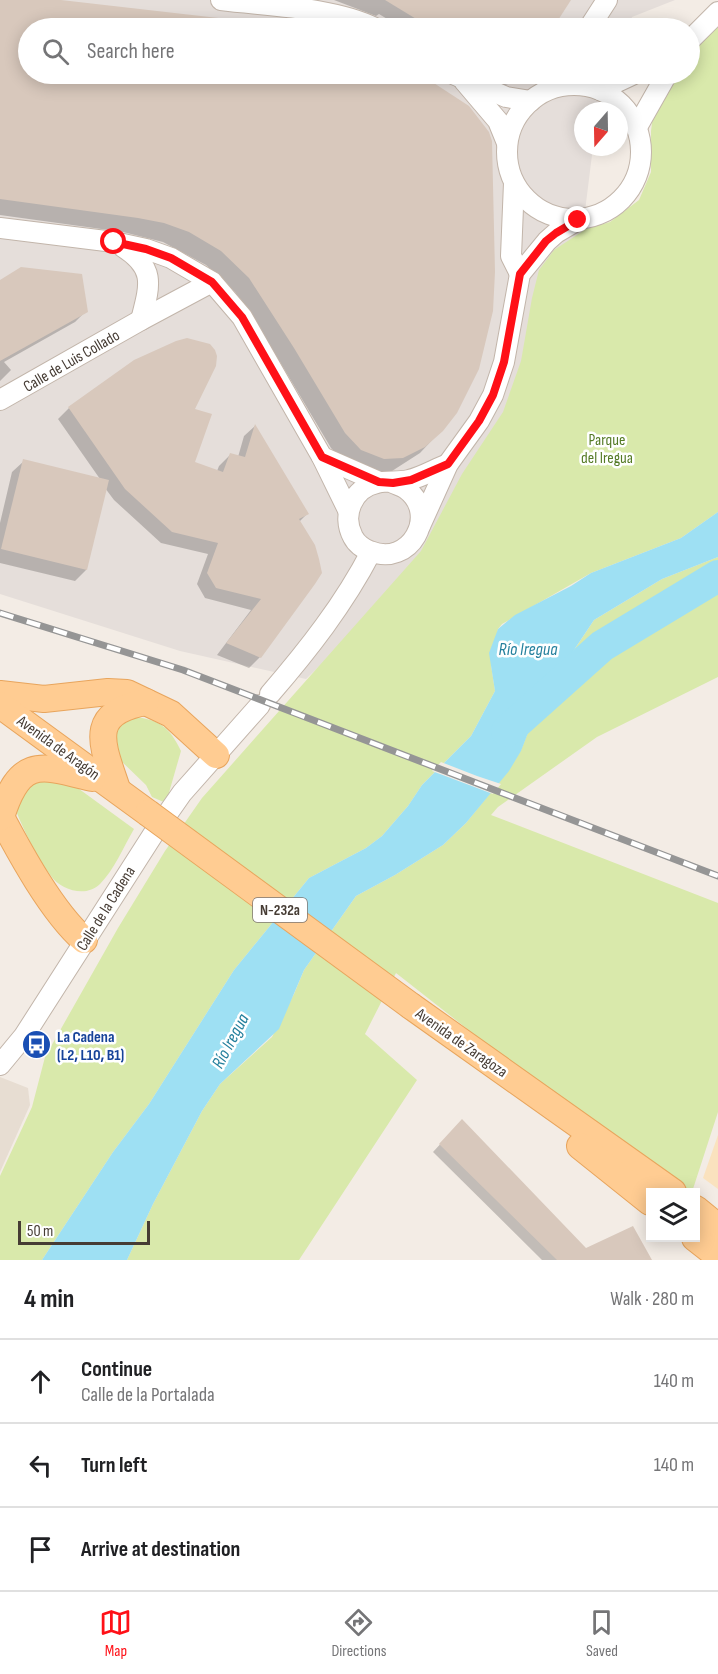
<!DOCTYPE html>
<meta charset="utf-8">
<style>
body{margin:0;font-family:"Sofia Sans Condensed",sans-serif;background:#f2f2f2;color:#202124}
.controls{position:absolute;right:18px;bottom:18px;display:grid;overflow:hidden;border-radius:0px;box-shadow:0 3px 15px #0003}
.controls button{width:54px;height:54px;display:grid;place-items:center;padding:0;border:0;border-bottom:2px solid #e0e0e0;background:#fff;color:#202124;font:30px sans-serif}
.compass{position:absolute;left:574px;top:102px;width:54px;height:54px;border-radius:50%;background:#fff;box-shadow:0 3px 15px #0003;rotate:200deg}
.scale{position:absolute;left:18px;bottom:15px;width:132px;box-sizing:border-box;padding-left:6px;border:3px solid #463c34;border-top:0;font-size:16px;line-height:21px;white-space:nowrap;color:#463c34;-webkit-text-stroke:4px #fff;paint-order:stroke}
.stop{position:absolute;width:18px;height:18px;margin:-14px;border:4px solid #ff1017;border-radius:50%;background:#fff}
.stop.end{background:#ff1017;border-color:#fff;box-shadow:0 2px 6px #0008}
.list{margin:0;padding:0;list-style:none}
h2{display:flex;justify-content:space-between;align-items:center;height:78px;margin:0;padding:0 24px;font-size:26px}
h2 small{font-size:20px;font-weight:400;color:#757577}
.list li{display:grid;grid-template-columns:39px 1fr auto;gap:18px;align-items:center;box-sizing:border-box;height:84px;padding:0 24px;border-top:2px solid #e0e0e0}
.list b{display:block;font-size:22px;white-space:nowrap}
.list p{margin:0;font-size:20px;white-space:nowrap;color:#757577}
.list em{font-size:20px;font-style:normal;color:#757577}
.icon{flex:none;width:33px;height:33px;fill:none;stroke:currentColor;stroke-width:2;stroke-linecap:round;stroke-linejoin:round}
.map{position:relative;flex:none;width:718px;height:1260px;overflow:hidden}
.search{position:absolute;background:#fff;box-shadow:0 3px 15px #0003;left:18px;right:18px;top:18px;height:66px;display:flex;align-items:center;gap:15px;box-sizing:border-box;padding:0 21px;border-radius:33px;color:#757577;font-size:22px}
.sheet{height:330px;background:#fff}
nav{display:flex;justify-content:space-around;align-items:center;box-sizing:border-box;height:84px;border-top:2px solid #e0e0e0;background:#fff;font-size:16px;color:#757577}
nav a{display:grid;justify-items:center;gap:3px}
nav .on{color:#ff1017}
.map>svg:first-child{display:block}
.residential{fill:#e7ddd2}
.industrial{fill:#e5deda}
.green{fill:#d9e9ab}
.sand{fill:#fae2be}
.water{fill:#9ee0f3}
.pier{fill:#f3ece5}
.shadow{fill:#0003}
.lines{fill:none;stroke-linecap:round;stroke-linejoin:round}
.river{stroke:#9ee0f3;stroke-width:32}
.building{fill:#d8c8bc}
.minor-casing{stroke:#c2b5aa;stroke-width:22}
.major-casing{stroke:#e8a55d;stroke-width:28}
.minor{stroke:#fff;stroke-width:20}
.major{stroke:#ffcc92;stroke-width:26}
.rail-casing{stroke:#959595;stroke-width:7}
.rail{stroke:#fff;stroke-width:4.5;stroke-dasharray:14;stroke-linecap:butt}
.major-bridge-casing{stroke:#e8a55d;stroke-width:28;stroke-linecap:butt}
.major-bridge{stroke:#ffcc92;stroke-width:26}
.route{stroke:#ff1017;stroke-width:8}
.labels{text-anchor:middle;stroke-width:5;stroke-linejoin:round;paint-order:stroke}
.shield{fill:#fff;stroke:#7e7671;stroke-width:1.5}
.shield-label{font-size:15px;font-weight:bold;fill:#463c34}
.street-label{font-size:16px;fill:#463c34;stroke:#fff}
.park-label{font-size:16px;fill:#547a25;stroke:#fff}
.transit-label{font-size:16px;font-weight:bold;fill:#164399;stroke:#fff;text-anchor:start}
.water-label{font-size:18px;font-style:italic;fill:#25809d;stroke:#fff}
</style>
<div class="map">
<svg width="718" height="1260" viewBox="0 0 718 1260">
<rect width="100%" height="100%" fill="#f3ece5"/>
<polygon class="residential" points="0,1077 28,1088 30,1105 0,1172"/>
<polygon class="industrial" points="0,0 675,0 632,17 629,28 28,28 28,74 615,74 604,111 583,111 583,147 593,147 571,323 395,593 306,679 180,651 0,594"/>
<g class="green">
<polygon points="718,27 718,512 681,538 591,573 502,624 498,629 491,665 495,691 471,736 422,785 408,806 382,836 366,848 309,878 234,970 149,1104 113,1152 42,1260 0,1260 0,1176 32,1107 45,1057 118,928 165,851 202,798 421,551 462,474 503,412 521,361 532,298 539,270 554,250 586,229 610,222 639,200 651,172 651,131 654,108 671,74 690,74 690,54"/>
<polygon points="718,557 718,677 597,737 498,807 491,815 718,903 718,1112 692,1192 675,1192 396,973 365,1034 417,1080 299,1260 127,1260 153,1204 202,1111 220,1084 272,1037 294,994 304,970 356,896 395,875 443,845 466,823 508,771 521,750 535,715 543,684 568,659 594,620 662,579"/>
<path d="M 133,717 C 160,719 170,728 181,751 L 166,803 L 152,797 L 146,785 L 116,756 L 114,729 Z"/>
<path d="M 43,777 L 75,786 L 134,829 C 124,846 114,870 100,884 C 86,898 61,890 51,876 C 37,857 25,833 16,811 L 24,787 Z"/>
</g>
<polygon class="sand" points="718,1135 718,1189 703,1178"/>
<polygon class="water" points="718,512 718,557 662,579 594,620 568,659 544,684 535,715 521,751 509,771 466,823 443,845 395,875 356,896 304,970 279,1029 220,1084 202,1111 153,1204 127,1260 42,1260 113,1152 149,1104 234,970 309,878 366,848 382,836 408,806 422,785 471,736 495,691 489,653 498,629 515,615 571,586 591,573 681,538"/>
<polygon class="pier" points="441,762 477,776 501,784 493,794 432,771"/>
<g class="shadow">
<polygon points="0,0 48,0 294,28 28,28 28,74 417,74 468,107 435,437 420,453 392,471 369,473 346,464 331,448 280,362 235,292 206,265 163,242 123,232 0,215"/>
<polygon points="334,0 569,0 551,28 402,28 379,14 376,16"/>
<polygon points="475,74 521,74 512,83 497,87"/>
<polygon points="0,282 86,311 75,322 4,362 11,370 0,381"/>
<polygon points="69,408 193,410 193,463 217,471 219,466 230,455 238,457 244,436 255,426 307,514 299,522 260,657 249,668 217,655 251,610 205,598 197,584 208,554 161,543 114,500 105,488 86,570 75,581 0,563 0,523 12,472 24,461 100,479 58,419"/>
<polygon points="455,1128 586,1250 644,1260 542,1260 433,1152"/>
</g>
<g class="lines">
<polyline class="river" points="507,731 602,646 718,576"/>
</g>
<g class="building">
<polygon points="0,0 61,0 227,19 226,28 28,28 28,74 420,74 469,106 489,132 492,141 495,272 493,311 479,369 457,413 443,431 425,447 403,458 384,459 361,450 345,433 294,348 249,278 221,251 189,232 164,223 138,218 0,199"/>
<polygon points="385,0 571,0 553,28 431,28"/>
<polygon points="21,267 82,274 88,312 0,361 0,280"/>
<polygon points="187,338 210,344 215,350 217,356 216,366 195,409 212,414 195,462 223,472 230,453 245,457 255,424 309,514 299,519 315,545 319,559 322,573 315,584 261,658 226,643 261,599 216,588 207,573 218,543 172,532 125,489 68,407 134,360 176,341"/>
<polygon points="23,459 109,480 87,570 1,549"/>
<polygon points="462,1119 586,1248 633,1226 652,1260 557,1260 439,1144"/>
</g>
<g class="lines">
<defs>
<g id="minor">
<path d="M 221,0 C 268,6 333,7 375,28"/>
<polyline points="589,28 607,0"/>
<polyline points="690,40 718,12"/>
<polyline points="453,74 506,97 531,101"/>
<polyline points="464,81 498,121 507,143"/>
<circle cx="574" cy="152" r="67"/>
<polyline points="600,90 634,74"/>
<polyline points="637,127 667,74"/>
<polyline points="514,183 511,256 520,274"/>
<polyline points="0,228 114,242 146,249 171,258 212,282 242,317 322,457 348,510"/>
<path d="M 123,247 C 156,268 150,285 141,320"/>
<polyline points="0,400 141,320 212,282"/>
<polyline points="322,457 379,482"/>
<path d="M 393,483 C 397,485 402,486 406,489 C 440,514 410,568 370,551 C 363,549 356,543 353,537 C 341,515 353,488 377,483 C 387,480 398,483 409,480 C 422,477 435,469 448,464"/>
<polyline points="420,526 448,464 479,421 493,395 504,362 520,274 547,241 556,233 578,220"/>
<path d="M 270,694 C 308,650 344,604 371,552"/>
<polyline points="0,1065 24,1036 154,833 182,793 260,705"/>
</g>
<g id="major">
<polyline points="0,694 44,699 108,692 127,693 171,714 216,755"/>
<polyline points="0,705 148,813"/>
<path d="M 117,789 C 103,746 85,713 146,702"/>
<path d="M 0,815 C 20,853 52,912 84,940"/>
<path d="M 1,817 C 20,756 40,765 92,778"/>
<polyline points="411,1006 673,1192"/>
<polyline points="580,1146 650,1202"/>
<polyline points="696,1209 718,1227"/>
<polyline points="695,1238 718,1256"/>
</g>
</defs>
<use href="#minor" class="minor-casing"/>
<use href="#major" class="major-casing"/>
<use href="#minor" class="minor"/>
<use href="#major" class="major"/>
<defs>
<polyline id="rail" points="0,613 183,670 718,876"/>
</defs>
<use href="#rail" class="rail-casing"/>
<use href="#rail" class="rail"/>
<defs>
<polyline id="major-bridge" points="148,813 411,1006"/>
</defs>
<use href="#major-bridge" class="major-bridge-casing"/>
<use href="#major-bridge" class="major-bridge"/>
</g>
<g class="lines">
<polyline class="route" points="114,242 146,249 171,258 212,282 242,317 322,457 379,482 393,483 411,480 448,464 479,421 493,395 504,362 520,274 546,241 556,233 578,220"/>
</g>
<defs>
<symbol id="bus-disc" viewBox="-11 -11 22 22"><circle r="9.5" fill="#1a4fb4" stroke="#fff"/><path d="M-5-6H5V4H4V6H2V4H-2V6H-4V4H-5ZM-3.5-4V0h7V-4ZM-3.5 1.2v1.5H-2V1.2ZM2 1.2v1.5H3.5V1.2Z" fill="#fff"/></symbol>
</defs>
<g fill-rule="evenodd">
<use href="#bus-disc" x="20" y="1028" width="33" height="33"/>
</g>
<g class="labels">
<rect class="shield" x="253" y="898" width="54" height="24" rx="4.5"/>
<g class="shield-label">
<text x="280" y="915">N-232a</text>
</g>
<g class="street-label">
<text transform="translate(71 360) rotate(-30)" y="6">Calle de Luis Collado</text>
<text transform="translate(59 747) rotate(36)" y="6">Avenida de Aragón</text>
<text transform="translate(105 908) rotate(-58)" y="6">Calle de la Cadena</text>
<text transform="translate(462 1042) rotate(35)" y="6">Avenida de Zaragoza</text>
</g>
<g class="park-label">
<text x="607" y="445">Parque<tspan x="607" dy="18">del Iregua</tspan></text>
</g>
<g class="transit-label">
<text x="57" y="1042">La Cadena<tspan x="57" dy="18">(L2, L10, B1)</tspan></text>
</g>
<g class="water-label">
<text x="528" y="655">Río Iregua</text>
<text transform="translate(230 1041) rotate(-62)" y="6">Río Iregua</text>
</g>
</g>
</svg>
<div class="controls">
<button><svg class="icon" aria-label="layers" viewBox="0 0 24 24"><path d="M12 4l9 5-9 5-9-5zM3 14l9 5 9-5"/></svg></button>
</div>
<svg class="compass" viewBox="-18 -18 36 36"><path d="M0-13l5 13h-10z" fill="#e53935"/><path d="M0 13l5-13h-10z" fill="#757577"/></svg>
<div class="scale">50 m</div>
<div class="stop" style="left:114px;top:242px"></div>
<div class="stop end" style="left:578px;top:220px"></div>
<div class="search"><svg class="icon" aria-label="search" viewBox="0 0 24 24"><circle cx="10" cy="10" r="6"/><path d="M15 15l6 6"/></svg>Search here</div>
</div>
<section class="sheet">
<h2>4 min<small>Walk · 280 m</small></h2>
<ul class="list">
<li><svg class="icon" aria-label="ahead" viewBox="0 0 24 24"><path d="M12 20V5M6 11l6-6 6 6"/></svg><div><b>Continue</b><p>Calle de la Portalada</p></div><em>140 m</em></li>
<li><svg class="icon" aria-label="left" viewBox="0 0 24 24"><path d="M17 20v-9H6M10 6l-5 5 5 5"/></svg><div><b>Turn left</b></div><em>140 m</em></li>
<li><svg class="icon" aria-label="arrive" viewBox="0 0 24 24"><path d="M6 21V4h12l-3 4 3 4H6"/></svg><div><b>Arrive at destination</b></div></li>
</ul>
</section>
<nav>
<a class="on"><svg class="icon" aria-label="map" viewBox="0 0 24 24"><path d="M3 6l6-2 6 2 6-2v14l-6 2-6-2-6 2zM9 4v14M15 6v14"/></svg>Map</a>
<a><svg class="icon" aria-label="directions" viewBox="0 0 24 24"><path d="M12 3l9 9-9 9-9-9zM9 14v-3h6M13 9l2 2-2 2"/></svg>Directions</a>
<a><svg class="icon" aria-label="saved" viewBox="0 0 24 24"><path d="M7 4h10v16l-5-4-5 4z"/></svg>Saved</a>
</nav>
